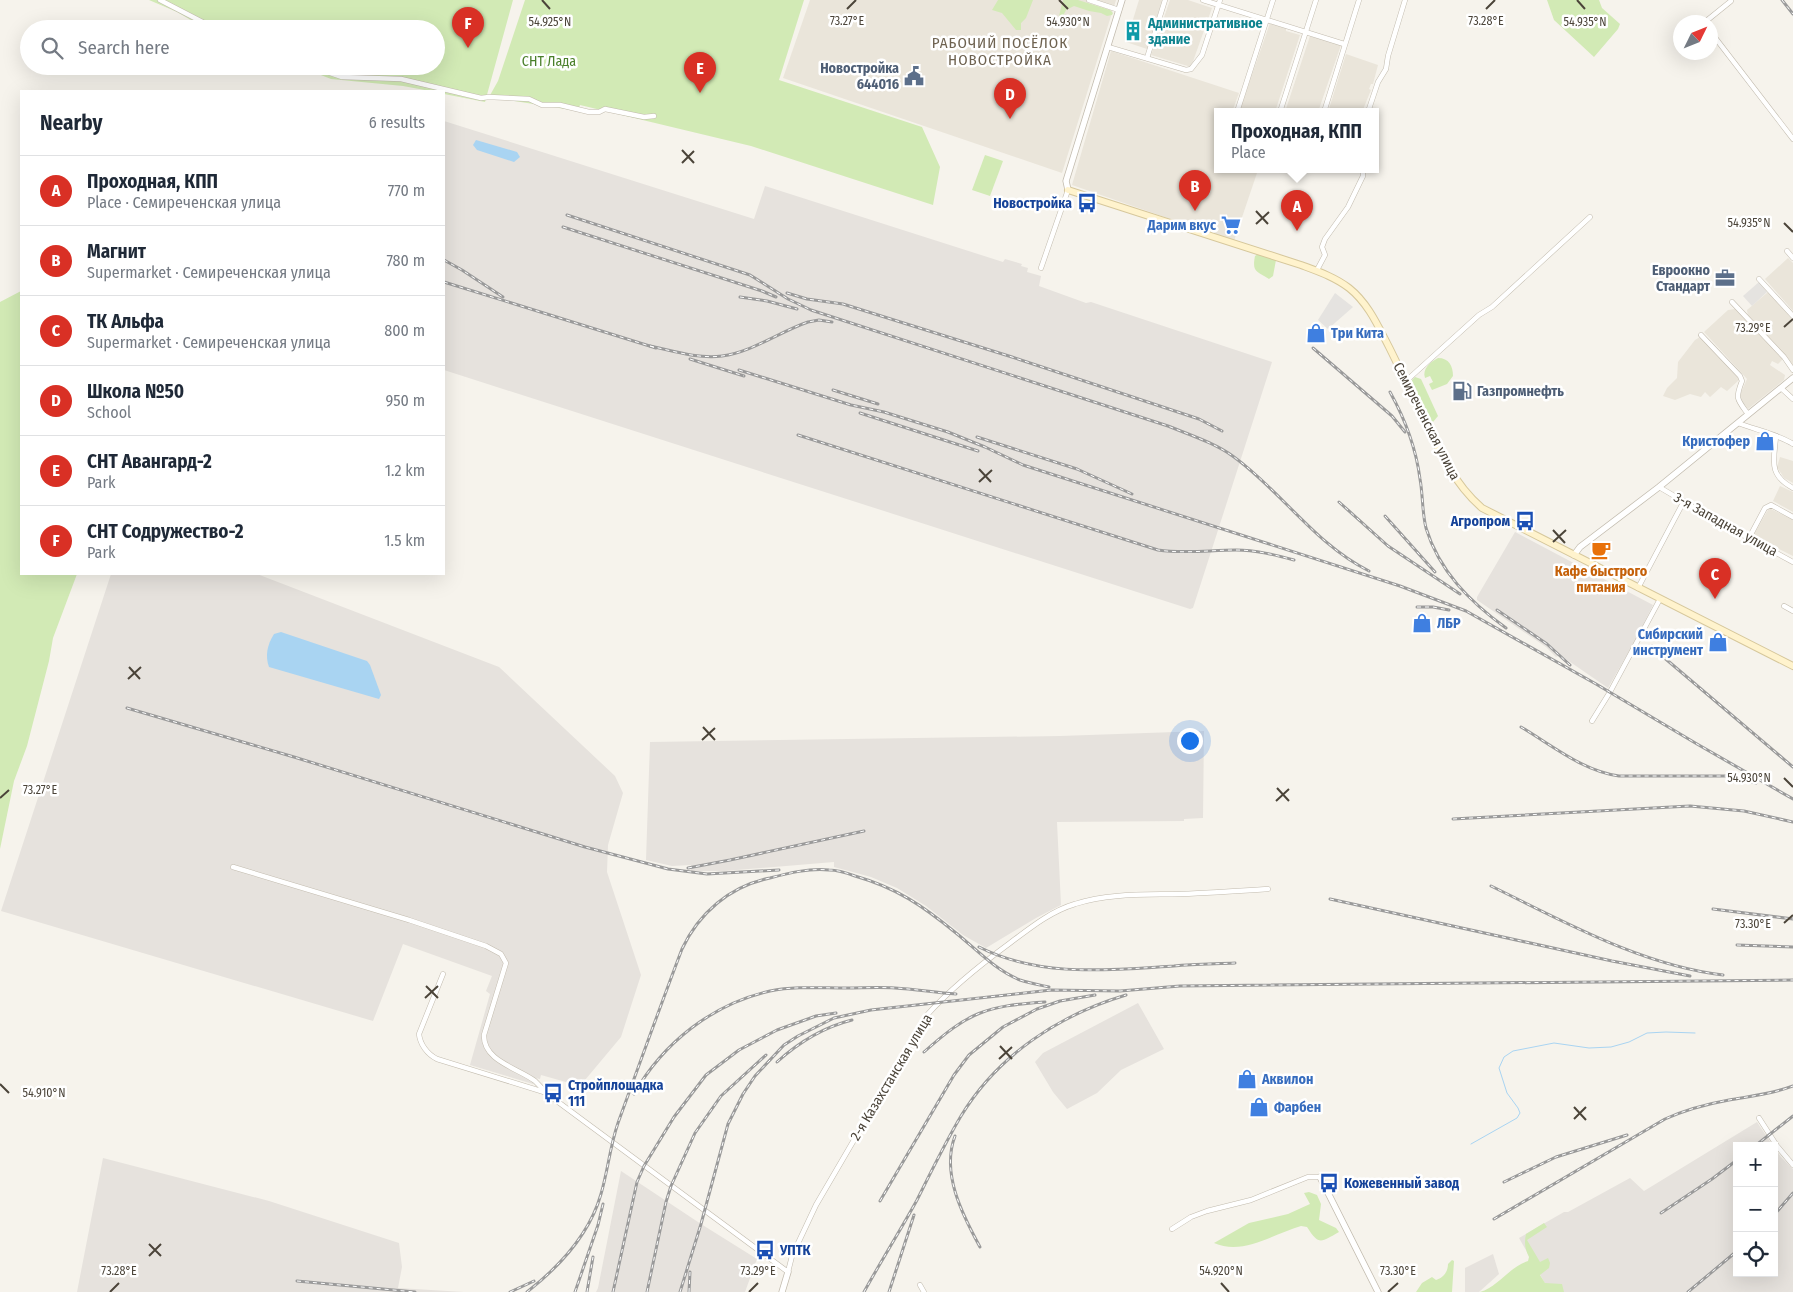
<!DOCTYPE html>
<meta charset="utf-8">
<style>
body{margin:0;font-family:"Fira Sans Condensed",sans-serif;background:#f2f2f3;color:#1f2937}
.controls{position:absolute;right:15px;bottom:15px;display:grid;overflow:hidden;border-radius:0px;box-shadow:0 5px 20px #0002}
.controls button{width:45px;height:45px;display:grid;place-items:center;padding:0;border:0;border-bottom:1px solid #e0e1e3;background:#fff;color:#1f2937;font:25px sans-serif}
.compass{position:absolute;left:1673px;top:15px;width:45px;height:45px;border-radius:50%;background:#fff;box-shadow:0 5px 20px #0002;rotate:47deg}
.you{position:absolute;left:1189px;top:740px;width:18px;height:18px;margin:-12px;border:4px solid #fff;border-radius:50%;background:#1a73e8;box-shadow:0 0 0 8px #1a73e833}
.badge{display:grid;place-items:center;width:32px;height:32px;border-radius:50%;background:#d93025;color:#fff;font-size:16px;font-weight:700}
.pin{position:absolute;translate:-50% -41px;filter:drop-shadow(0 1px 2px #0008)}
.pin::after{content:'';position:absolute;top:26px;width:18px;height:15px;background:inherit;clip-path:polygon(0 0,100% 0,50% 100%)}
.popup{position:absolute;left:1214px;top:108px;width:165px;height:65px;box-sizing:border-box;display:grid;place-content:center;border-radius:0px;background:#fff;filter:drop-shadow(0 1px 4px #0005);font-size:16px;white-space:nowrap;color:#747a83}
.popup b{font-size:19px;color:#1f2937}
.popup::after{content:'';position:absolute;left:50%;top:100%;margin-left:-10px;border:10px solid transparent;border-top-color:#fff}
.list{margin:0;padding:0;list-style:none}
h2{display:flex;justify-content:space-between;align-items:center;height:65px;margin:0;padding:0 20px;font-size:21px}
h2 small{font-size:16px;font-weight:400;color:#747a83}
.list li{display:grid;grid-template-columns:32px 1fr auto;gap:15px;align-items:center;box-sizing:border-box;height:70px;padding:0 20px;border-top:1px solid #e0e1e3}
.list b{display:block;font-size:19px;white-space:nowrap}
.list p{margin:0;font-size:16px;white-space:nowrap;color:#747a83}
.list em{font-size:16px;font-style:normal;color:#747a83}
.icon{flex:none;width:28px;height:28px;fill:none;stroke:currentColor;stroke-width:2;stroke-linecap:round;stroke-linejoin:round}
.map{position:relative;flex:none;width:1793px;height:1292px;overflow:hidden}
.search{position:absolute;background:#fff;box-shadow:0 5px 20px #0002;left:20px;top:20px;width:425px;height:55px;display:flex;align-items:center;gap:12px;box-sizing:border-box;padding:0 18px;border-radius:28px;color:#747a83;font-size:19px}
.panel{position:absolute;background:#fff;box-shadow:0 5px 20px #0002;left:20px;top:90px;width:425px;height:485px;border-radius:0px}
.map>svg:first-child{display:block}
.residential{fill:#eae5da}
.industrial{fill:#e6e2dd}
.green{fill:#d2eab5}
.parking{fill:#e5e3e0}
.water{fill:#a9d4f2}
.lines{fill:none;stroke-linecap:round;stroke-linejoin:round}
.stream{stroke:#a9d4f2;stroke-width:1}
.minor-casing{stroke:#c2bbae;stroke-width:5.5}
.tertiary-casing{stroke:#c2bbae;stroke-width:7}
.secondary-casing{stroke:#d6c79b;stroke-width:8}
.minor{stroke:#fff;stroke-width:4.5}
.tertiary{stroke:#fff;stroke-width:5.5}
.secondary{stroke:#fff3cd;stroke-width:6}
.rail-casing{stroke:#9a9a9a;stroke-width:3}
.rail{stroke:#fff;stroke-width:1;stroke-dasharray:4;stroke-linecap:butt}
.ticks{fill:none;stroke:#4b4439;stroke-width:2}
.labels{text-anchor:middle;stroke-width:5;stroke-linejoin:round;paint-order:stroke}
.culture-label{font-size:14px;font-weight:bold;fill:#0d838f;stroke:#fff;text-anchor:start}
.park-label{font-size:14px;fill:#4a7f2a;stroke:#fff}
.service-label{font-size:14px;font-weight:bold;fill:#4e5e75;stroke:#fff;text-anchor:end}
.transit-label{font-size:14px;font-weight:bold;fill:#164399;stroke:#fff;text-anchor:start}
.shop-label{font-size:14px;font-weight:bold;fill:#366cbe;stroke:#fff;text-anchor:start}
.street-label{font-size:14px;fill:#4b4439;stroke:#fff}
.food-label{font-size:14px;font-weight:bold;fill:#c56008;stroke:#fff}
.neighbourhood-label{font-size:15px;letter-spacing:1px;fill:#6e6250;stroke:#fff}
.ticks-label{font-size:12px;text-anchor:middle;fill:#4b4439;stroke:#fff;stroke-width:5;stroke-linejoin:round;paint-order:stroke}
</style>
<div class="map">
<svg width="1793" height="1292" viewBox="0 0 1793 1292">
<rect width="100%" height="100%" fill="#f6f3ec"/>
<g class="residential">
<polygon points="810,0 1116,0 1062,173 783,78"/>
<polygon points="1139,0 1162,0 1147,49 1126,42"/>
<polygon points="1170,0 1188,0 1212,8 1191,67 1151,55"/>
<polygon points="1270,23 1286,28 1286,31 1300,35 1275,112 1239,112"/>
<polygon points="1310,36 1341,45 1318,112 1285,112"/>
<polygon points="1111,51 1239,93 1232,112 1218,112 1218,170 1258,170 1234,241 1072,185"/>
<polygon points="1346,54 1378,65 1373,84 1371,84 1369,89 1371,90 1362,112 1328,112"/>
<polygon points="1788,258 1793,263 1793,311 1765,279"/>
<polygon points="1768,292 1793,320 1793,367 1748,317 1747,310"/>
<polygon points="1735,309 1783,359 1778,364 1772,361 1770,365 1785,375 1784,380 1748,409 1739,397 1747,379 1704,332 1728,310"/>
<polygon points="1700,337 1737,376 1739,380 1727,391 1721,387 1710,397 1705,392 1701,397 1690,394 1675,400 1663,396 1667,388 1677,378 1678,362 1695,340"/>
<polygon points="1780,457 1793,461 1793,483 1784,478 1777,467"/>
<polygon points="1780,486 1793,492 1793,512 1773,501"/>
<polygon points="1769,508 1793,520 1793,556 1753,536"/>
</g>
<g class="industrial">
<polygon points="444,121 754,219 765,186 1003,262 1005,259 1022,264 1021,266 1028,268 1027,272 1041,276 1039,286 1086,303 1091,302 1272,362 1193,608 1190,609 444,370"/>
<polygon points="1515,532 1653,605 1637,637 1608,688 1560,655 1556,657 1546,647 1477,600 1477,597"/>
<polygon points="111,574 257,574 499,667 615,776 623,793 608,845 607,872 641,975 621,1037 580,1086 541,1075 540,1079 535,1078 533,1084 470,1065 490,994 486,991 492,976 403,944 373,1021 1,911"/>
<polygon points="1204,731 1203,818 1184,819 1184,821 1057,822 1061,905 1036,918 986,948 963,935 926,906 897,888 871,877 834,867 834,862 725,871 691,871 691,865 672,866 646,860 650,742 1060,736"/>
<polygon points="1138,1003 1164,1049 1121,1070 1097,1093 1067,1109 1053,1092 1035,1062 1043,1053"/>
<polygon points="1757,1122 1773,1146 1737,1146 1737,1273 1774,1273 1774,1147 1781,1157 1793,1169 1793,1292 1550,1292 1519,1238 1564,1212 1568,1212 1630,1178 1644,1191"/>
<polygon points="103,1158 269,1201 399,1243 402,1267 398,1288 464,1292 77,1292"/>
<polygon points="621,1171 701,1224 757,1259 745,1292 596,1292 598,1288"/>
<polygon points="1493,1254 1499,1274 1479,1292 1465,1292 1465,1268"/>
</g>
<g class="green">
<polygon points="149,0 513,0 485,102 444,94 444,91 430,91 403,86 331,79 298,66 436,66 436,29 206,29 177,12"/>
<polygon points="525,0 804,0 779,80 922,127 940,167 933,205 751,146 580,105 578,111 489,97 498,81"/>
<polygon points="998,0 1033,0 1026,18 1021,23 1021,30 1016,30 1002,13 992,10"/>
<polygon points="1063,0 1078,0 1110,10 1113,13 1112,15 1107,16 1101,13 1089,11 1074,6 1066,10 1062,18 1059,16"/>
<polygon points="1547,0 1599,0 1602,8 1620,24 1618,29 1594,57 1554,20"/>
<polygon points="985,155 1003,161 990,196 972,190"/>
<path d="M 1258,254 L 1276,260 L 1273,276 L 1269,279 C 1256,271 1252,272 1255,256 Z"/>
<polygon points="21,291 21,574 77,574 53,638 49,661 27,746 14,781 0,849 0,302"/>
<path d="M 1438,358 C 1449,358 1453,366 1453,376 L 1447,384 L 1432,390 L 1429,384 L 1433,382 L 1430,376 L 1425,378 C 1422,369 1430,362 1438,358 Z"/>
<polygon points="1415,377 1421,379 1438,416 1433,422 1428,420 1412,387 1412,380"/>
<path d="M 1309,1192 L 1317,1195 L 1321,1204 L 1319,1220 L 1336,1228 L 1339,1232 C 1321,1242 1319,1246 1307,1227 L 1301,1226 C 1273,1234 1243,1256 1214,1243 L 1249,1223 L 1288,1214 L 1310,1204 L 1304,1193 Z"/>
<path d="M 1544,1223 L 1547,1227 L 1527,1240 L 1540,1262 L 1548,1258 L 1550,1263 L 1549,1268 L 1540,1275 L 1545,1283 L 1562,1284 L 1564,1292 L 1480,1292 C 1498,1287 1509,1267 1528,1261 L 1529,1257 C 1525,1249 1524,1243 1526,1234 Z"/>
<path d="M 1452,1260 L 1454,1261 L 1452,1292 L 1416,1292 L 1422,1283 L 1432,1277 L 1436,1280 C 1443,1278 1448,1272 1448,1264 Z"/>
</g>
<g class="parking">
<polygon points="1759,282 1767,292 1752,306 1743,296"/>
<polygon points="1335,293 1353,307 1328,329 1318,320"/>
</g>
<g class="water">
<polygon points="476,140 517,152 520,157 514,162 477,150 473,145"/>
<path d="M 281,632 L 367,661 L 370,665 L 381,695 L 379,699 L 269,667 C 265,656 267,645 274,634 Z"/>
</g>
<g class="lines">
<polyline class="stream" points="1471,1144 1517,1118 1520,1113 1518,1108 1507,1093 1499,1068 1504,1057 1513,1051 1554,1043 1589,1048 1611,1047 1629,1042 1647,1033 1666,1032 1695,1033"/>
<defs>
<g id="minor">
<polyline points="160,0 216,29"/>
<polyline points="1089,0 1119,10"/>
<polyline points="1203,0 1344,44"/>
<polyline points="1705,22 1731,1"/>
<polyline points="1710,31 1793,139"/>
<polyline points="1108,47 1186,70 1191,69 1202,55 1220,0"/>
<polyline points="1147,58 1165,0"/>
<polyline points="310,66 342,77 401,79 481,98 489,97 529,99 542,105 560,105 589,112 599,112 605,109 644,117 654,116"/>
<polyline points="1237,112 1273,0"/>
<polyline points="1280,112 1316,0"/>
<polyline points="1324,112 1359,0"/>
<polyline points="1368,112 1378,82 1386,69 1388,56 1405,0"/>
<polyline points="1787,251 1793,258"/>
<polyline points="1041,268 1068,190"/>
<polyline points="1317,270 1325,255 1322,247 1325,239 1348,207 1363,176 1363,170"/>
<polyline points="1759,279 1793,316"/>
<polyline points="1732,302 1784,357 1793,370"/>
<path d="M 1701,335 L 1740,376 L 1742,381 C 1735,399 1737,399 1748,414"/>
<polyline points="1406,381 1479,315 1492,307 1590,217"/>
<polyline points="1781,388 1793,399"/>
<path d="M 1738,423 C 1756,430 1777,434 1793,444"/>
<path d="M 1776,436 C 1774,460 1768,475 1793,488"/>
<polyline points="1659,487 1717,521 1793,562"/>
<polyline points="1749,538 1765,508 1771,505 1793,517"/>
<polyline points="1638,588 1684,501"/>
<polyline points="1784,606 1793,611"/>
<polyline points="1592,721 1610,692 1660,599"/>
<path d="M 233,867 L 409,920 L 486,946 L 501,954 L 506,963 L 484,1035 C 483,1061 518,1068 535,1081 C 539,1085 543,1089 546,1093 L 788,1272 L 792,1256 L 816,1205 L 927,1015 C 952,987 980,965 1010,943 C 1030,928 1051,911 1075,904 C 1109,893 1145,895 1181,894 C 1210,893 1239,891 1268,889"/>
<path d="M 443,974 L 419,1034 C 420,1044 427,1054 437,1059 L 544,1092"/>
<polyline points="1759,1118 1777,1146 1793,1165"/>
<polyline points="1172,1229 1191,1217 1207,1211 1251,1200 1308,1177 1320,1177"/>
<polyline points="920,1285 924,1292"/>
</g>
<g id="tertiary">
<polyline points="1068,190 1066,181 1122,0"/>
<polyline points="1574,555 1580,547 1659,487 1793,378"/>
<polyline points="1320,1177 1378,1292"/>
<polyline points="782,1292 788,1272"/>
</g>
<path id="secondary" d="M 1068,190 L 1301,265 C 1317,271 1335,277 1349,288 C 1368,303 1378,326 1389,347 C 1400,369 1410,391 1421,412 C 1437,447 1453,483 1482,508 L 1793,666"/>
</defs>
<use href="#minor" class="minor-casing"/>
<use href="#tertiary" class="tertiary-casing"/>
<use href="#secondary" class="secondary-casing"/>
<use href="#minor" class="minor"/>
<use href="#tertiary" class="tertiary"/>
<use href="#secondary" class="secondary"/>
<defs>
<g id="rail">
<polyline points="1782,0 1793,14"/>
<path d="M 567,215 L 750,275 L 788,299 L 811,310 L 1168,426 C 1190,435 1215,443 1234,457 C 1282,492 1315,544 1369,571"/>
<polyline points="563,227 762,291 776,297"/>
<polyline points="444,260 462,270 503,297"/>
<polyline points="444,282 656,348"/>
<polyline points="787,293 807,299 843,304 1012,357 1199,419 1222,431"/>
<polyline points="740,297 767,301 797,309"/>
<path d="M 650,346 C 673,351 698,359 722,356 C 752,352 779,332 808,322 L 819,320 L 832,322"/>
<polyline points="1313,348 1392,416 1405,432"/>
<polyline points="690,359 744,376"/>
<polyline points="739,370 851,405 884,412 948,432 985,447 1023,465 1400,586 1466,611 1596,684 1697,744 1793,799"/>
<polyline points="833,390 878,404"/>
<path d="M 1390,392 C 1405,419 1416,448 1420,479 C 1423,495 1422,512 1426,528 C 1439,571 1470,602 1506,628"/>
<polyline points="860,413 978,451"/>
<path d="M 798,435 L 1158,550 C 1185,554 1210,550 1236,550 C 1256,550 1275,555 1294,560"/>
<polyline points="977,437 1077,469 1132,494"/>
<polyline points="1339,502 1388,546 1460,594"/>
<polyline points="1385,516 1435,572"/>
<polyline points="1417,607 1433,607 1449,610"/>
<polyline points="1497,610 1547,644 1570,665"/>
<polyline points="1652,646 1661,655 1793,767"/>
<polyline points="127,708 294,757 585,847 668,869 707,874 779,870"/>
<path d="M 1521,727 C 1553,746 1583,771 1619,776 L 1727,776 L 1756,783"/>
<polyline points="1453,819 1690,806 1744,811 1793,822"/>
<polyline points="688,868 730,860 864,831"/>
<path d="M 1491,886 C 1565,922 1641,965 1723,975"/>
<polyline points="1330,899 1612,961 1690,976"/>
<polyline points="1713,909 1793,919"/>
<polyline points="1737,945 1793,947"/>
<path d="M 979,947 C 1041,978 1108,970 1174,966 C 1195,964 1215,964 1235,963"/>
<path d="M 924,1052 C 969,1012 985,1006 1045,1002"/>
<path d="M 777,1062 C 798,1043 824,1027 852,1020"/>
<path d="M 634,1094 C 663,1043 712,1004 770,991 C 795,986 820,988 846,988 C 862,988 879,987 895,988 C 916,989 936,993 956,994"/>
<path d="M 955,1136 C 941,1173 962,1214 980,1247"/>
<polyline points="1755,1146 1793,1116"/>
<polyline points="1504,1182 1556,1157 1627,1135"/>
<polyline points="880,1201 954,1075 969,1055 1003,1027 1037,1009 1060,1001 1095,995"/>
<polyline points="1661,1213 1712,1179 1737,1160"/>
<polyline points="1774,1215 1793,1193"/>
<path d="M 1494,1219 L 1665,1119 C 1685,1110 1707,1104 1729,1100 C 1751,1096 1772,1094 1793,1086"/>
<polyline points="297,1281 415,1292"/>
<polyline points="510,1292 534,1281"/>
<path d="M 527,1292 C 559,1267 590,1233 601,1194 C 608,1170 610,1146 618,1123 C 639,1065 660,1007 682,949 C 699,913 730,886 770,878 C 789,873 809,868 829,870 C 838,870 847,873 855,876 C 897,888 923,906 956,933 C 976,949 995,970 1020,980 C 1029,983 1040,985 1049,987"/>
<polyline points="575,1292 598,1225 603,1204"/>
<polyline points="587,1292 593,1257"/>
<polyline points="613,1292 637,1182 644,1166 674,1117 706,1075 739,1050 777,1030 816,1016 836,1013"/>
<polyline points="647,1292 666,1202 671,1186 695,1133 721,1096 766,1055"/>
<polyline points="680,1292 701,1224 728,1124 743,1094 755,1076 784,1045 798,1036 834,1018 871,1010 1051,990 1120,991 1180,986 1793,980"/>
<polyline points="689,1292 690,1272"/>
<path d="M 864,1292 C 881,1261 900,1231 917,1200 C 931,1172 945,1143 961,1116 C 998,1055 1059,1015 1126,995"/>
<polyline points="889,1292 914,1215"/>
<polyline points="1688,1292 1737,1251"/>
</g>
</defs>
<use href="#rail" class="rail-casing"/>
<use href="#rail" class="rail"/>
</g>
<path class="ticks" d="M 542,0 L 550,9M 1059,0 L 1068,9M 1577,0 L 1585,9M 847,9 L 856,0M 1486,9 L 1495,0M 682,150 L 694,163M 682,163 L 694,151M 1256,211 L 1268,224M 1784,223 L 1793,232M 1256,224 L 1269,212M 1784,327 L 1793,319M 979,469 L 991,482M 979,482 L 992,470M 1553,530 L 1565,543M 1553,542 L 1566,530M 129,667 L 140,679M 128,679 L 141,667M 703,727 L 715,740M 702,740 L 715,728M 1784,778 L 1793,787M 1277,788 L 1289,801M 0,798 L 9,790M 1276,801 L 1289,789M 1784,923 L 1793,915M 426,986 L 438,998M 425,998 L 438,986M 1000,1046 L 1012,1059M 999,1059 L 1012,1047M 0,1084 L 9,1093M 1574,1107 L 1586,1120M 1574,1119 L 1586,1107M 149,1244 L 161,1256M 149,1256 L 161,1244M 1221,1283 L 1229,1292M 110,1292 L 119,1283M 749,1292 L 758,1283M 1388,1292 L 1398,1283"/>
<defs>
<symbol id="building-bare" viewBox="-9 -9 18 18"><path d="M-4-6H4V6H1V3H-1V6H-4ZM-2.5-4.3h1.7v1.8h-1.7ZM.8-4.3h1.7v1.8H.8ZM-2.5-1h1.7V.8h-1.7ZM.8-1h1.7V.8H.8Z" fill="#0f9aa8" stroke="#fff" stroke-width="2.5" paint-order="stroke"/></symbol>
<symbol id="civic-bare" viewBox="-9 -9 18 18"><path d="M-.6-6.5H3V-4.5H.6V-3L4-1V1h2V6H-6V1h2V-1L-.6-3ZM-1.2 2.5V6h2.4V2.5Z" fill="#5c6f8a" stroke="#fff" stroke-width="2.5" paint-order="stroke"/></symbol>
<symbol id="bus-bare" viewBox="-9 -9 18 18"><path d="M-5-6H5V4H4V6H2V4H-2V6H-4V4H-5ZM-3.5-4V0h7V-4ZM-3.5 1.2v1.5H-2V1.2ZM2 1.2v1.5H3.5V1.2Z" fill="#1a4fb4" stroke="#fff" stroke-width="2.5" paint-order="stroke"/></symbol>
<symbol id="supermarket-bare" viewBox="-9 -9 18 18"><path d="M-6-5.5h2.5l.6 2H6L4.5 2H-2.5L-4.4-4H-6ZM-1.5 3.2a1.3 1.3 0 1 0 .1 0ZM3 3.2a1.3 1.3 0 1 0 .1 0Z" fill="#3f7fe0" stroke="#fff" stroke-width="2.5" paint-order="stroke"/></symbol>
<symbol id="office-bare" viewBox="-9 -9 18 18"><path d="M-6-3h4V-5.5h4V-3h4V5H-6ZM-1-4.5V-3h2v-1.5ZM-6 0V1H6V0Z" fill="#5c6f8a" stroke="#fff" stroke-width="2.5" paint-order="stroke"/></symbol>
<symbol id="shop-bare" viewBox="-9 -9 18 18"><path d="M-5-2.5h2.3a2.7 3.5 0 0 1 5.4 0H5L5.5 6h-11ZM-1.5-2.5h3a1.5 2.3 0 0 0-3 0Z" fill="#3f7fe0" stroke="#fff" stroke-width="2.5" paint-order="stroke"/></symbol>
<symbol id="fuel-bare" viewBox="-9 -9 18 18"><path d="M-5.5-6h7V0h2V4h1.3V-2.5L3-4.5l.8-.8L6-3V5H2.5V1h-1V6h-7ZM-4.2-4.7v3.2H.2V-4.7Z" fill="#5c6f8a" stroke="#fff" stroke-width="2.5" paint-order="stroke"/></symbol>
<symbol id="cafe-bare" viewBox="-9 -9 18 18"><path d="M-5.5-4.5H6V0H3Q3 3.5 0 3.5H-2.5Q-5.5 3.5-5.5 0ZM3-3.2v2h1.7v-2ZM-6 4.5H4V6H-6Z" fill="#e8710a" stroke="#fff" stroke-width="2.5" paint-order="stroke"/></symbol>
</defs>
<g fill-rule="evenodd">
<use href="#building-bare" x="1119" y="17" width="28" height="28"/>
<use href="#civic-bare" x="900" y="62" width="28" height="28"/>
<use href="#bus-bare" x="1073" y="189" width="28" height="28"/>
<use href="#supermarket-bare" x="1217" y="211" width="28" height="28"/>
<use href="#office-bare" x="1711" y="264" width="28" height="28"/>
<use href="#shop-bare" x="1302" y="319" width="28" height="28"/>
<use href="#fuel-bare" x="1448" y="377" width="28" height="28"/>
<use href="#shop-bare" x="1751" y="427" width="28" height="28"/>
<use href="#bus-bare" x="1511" y="507" width="28" height="28"/>
<use href="#cafe-bare" x="1587" y="536" width="28" height="28"/>
<use href="#shop-bare" x="1408" y="609" width="28" height="28"/>
<use href="#shop-bare" x="1704" y="628" width="28" height="28"/>
<use href="#shop-bare" x="1233" y="1065" width="28" height="28"/>
<use href="#bus-bare" x="539" y="1079" width="28" height="28"/>
<use href="#shop-bare" x="1245" y="1093" width="28" height="28"/>
<use href="#bus-bare" x="1315" y="1169" width="28" height="28"/>
<use href="#bus-bare" x="751" y="1236" width="28" height="28"/>
</g>
<g class="labels">
<g class="culture-label">
<text x="1148" y="28">Административное<tspan x="1148" dy="16">здание</tspan></text>
</g>
<g class="park-label">
<text x="549" y="66">СНТ Лада</text>
</g>
<g class="service-label">
<text x="899" y="73">Новостройка<tspan x="899" dy="16">644016</tspan></text>
<text x="1710" y="275">Евроокно<tspan x="1710" dy="16">Стандарт</tspan></text>
<text x="1477" y="396" text-anchor="start">Газпромнефть</text>
</g>
<g class="transit-label">
<text x="1072" y="208" text-anchor="end">Новостройка</text>
<text x="1510" y="526" text-anchor="end">Агропром</text>
<text x="568" y="1090">Стройплощадка<tspan x="568" dy="16">111</tspan></text>
<text x="1344" y="1188">Кожевенный завод</text>
<text x="780" y="1255">УПТК</text>
</g>
<g class="shop-label">
<text x="1216" y="230" text-anchor="end">Дарим вкус</text>
<text x="1331" y="338">Три Кита</text>
<text x="1750" y="446" text-anchor="end">Кристофер</text>
<text x="1437" y="628">ЛБР</text>
<text x="1703" y="639" text-anchor="end">Сибирский<tspan x="1703" dy="16">инструмент</tspan></text>
<text x="1262" y="1084">Аквилон</text>
<text x="1274" y="1112">Фарбен</text>
</g>
<g class="street-label">
<text transform="translate(1427 421) rotate(63)" y="5">Семиреченская улица</text>
<text transform="translate(1726 524) rotate(29)" y="5">3-я Западная улица</text>
<text transform="translate(891 1077) rotate(-59)" y="5">2-я Казахстанская улица</text>
</g>
<g class="food-label">
<text x="1601" y="576">Кафе быстрого<tspan x="1601" dy="16">питания</tspan></text>
</g>
<g class="neighbourhood-label">
<text x="1000" y="48">РАБОЧИЙ ПОСЁЛОК<tspan x="1000" dy="17">НОВОСТРОЙКА</tspan></text>
</g>
</g>
<g class="ticks-label">
<text x="847" y="25">73.27°E</text>
<text x="1486" y="25">73.28°E</text>
<text x="550" y="26">54.925°N</text>
<text x="1068" y="26">54.930°N</text>
<text x="1585" y="26">54.935°N</text>
<text x="1749" y="227">54.935°N</text>
<text x="1753" y="332">73.29°E</text>
<text x="1749" y="782">54.930°N</text>
<text x="40" y="794">73.27°E</text>
<text x="1753" y="928">73.30°E</text>
<text x="44" y="1097">54.910°N</text>
<text x="1221" y="1275">54.920°N</text>
<text x="119" y="1275">73.28°E</text>
<text x="758" y="1275">73.29°E</text>
<text x="1398" y="1275">73.30°E</text>
</g>
</svg>
<div class="controls">
<button>+</button>
<button>−</button>
<button><svg class="icon" aria-label="locate" viewBox="0 0 24 24"><circle cx="12" cy="12" r="6"/><path d="M12 2v4M12 18v4M2 12h4M18 12h4"/></svg></button>
</div>
<svg class="compass" viewBox="-18 -18 36 36"><path d="M0-13l5 13h-10z" fill="#e53935"/><path d="M0 13l5-13h-10z" fill="#747a83"/></svg>
<div class="you"></div>
<div class="pin badge" style="left:1297px;top:231px">A</div>
<div class="popup"><b>Проходная, КПП</b>Place</div>
<div class="pin badge" style="left:1195px;top:211px">B</div>
<div class="pin badge" style="left:1715px;top:599px">C</div>
<div class="pin badge" style="left:1010px;top:119px">D</div>
<div class="pin badge" style="left:700px;top:93px">E</div>
<div class="pin badge" style="left:468px;top:48px">F</div>
<div class="search"><svg class="icon" aria-label="search" viewBox="0 0 24 24"><circle cx="10" cy="10" r="6"/><path d="M15 15l6 6"/></svg>Search here</div>
<section class="panel">
<h2>Nearby<small>6 results</small></h2>
<ul class="list">
<li><span class="badge">A</span><div><b>Проходная, КПП</b><p>Place · Семиреченская улица</p></div><em>770 m</em></li>
<li><span class="badge">B</span><div><b>Магнит</b><p>Supermarket · Семиреченская улица</p></div><em>780 m</em></li>
<li><span class="badge">C</span><div><b>ТК Альфа</b><p>Supermarket · Семиреченская улица</p></div><em>800 m</em></li>
<li><span class="badge">D</span><div><b>Школа №50</b><p>School</p></div><em>950 m</em></li>
<li><span class="badge">E</span><div><b>СНТ Авангард-2</b><p>Park</p></div><em>1.2 km</em></li>
<li><span class="badge">F</span><div><b>СНТ Содружество-2</b><p>Park</p></div><em>1.5 km</em></li>
</ul>
</section>
</div>
